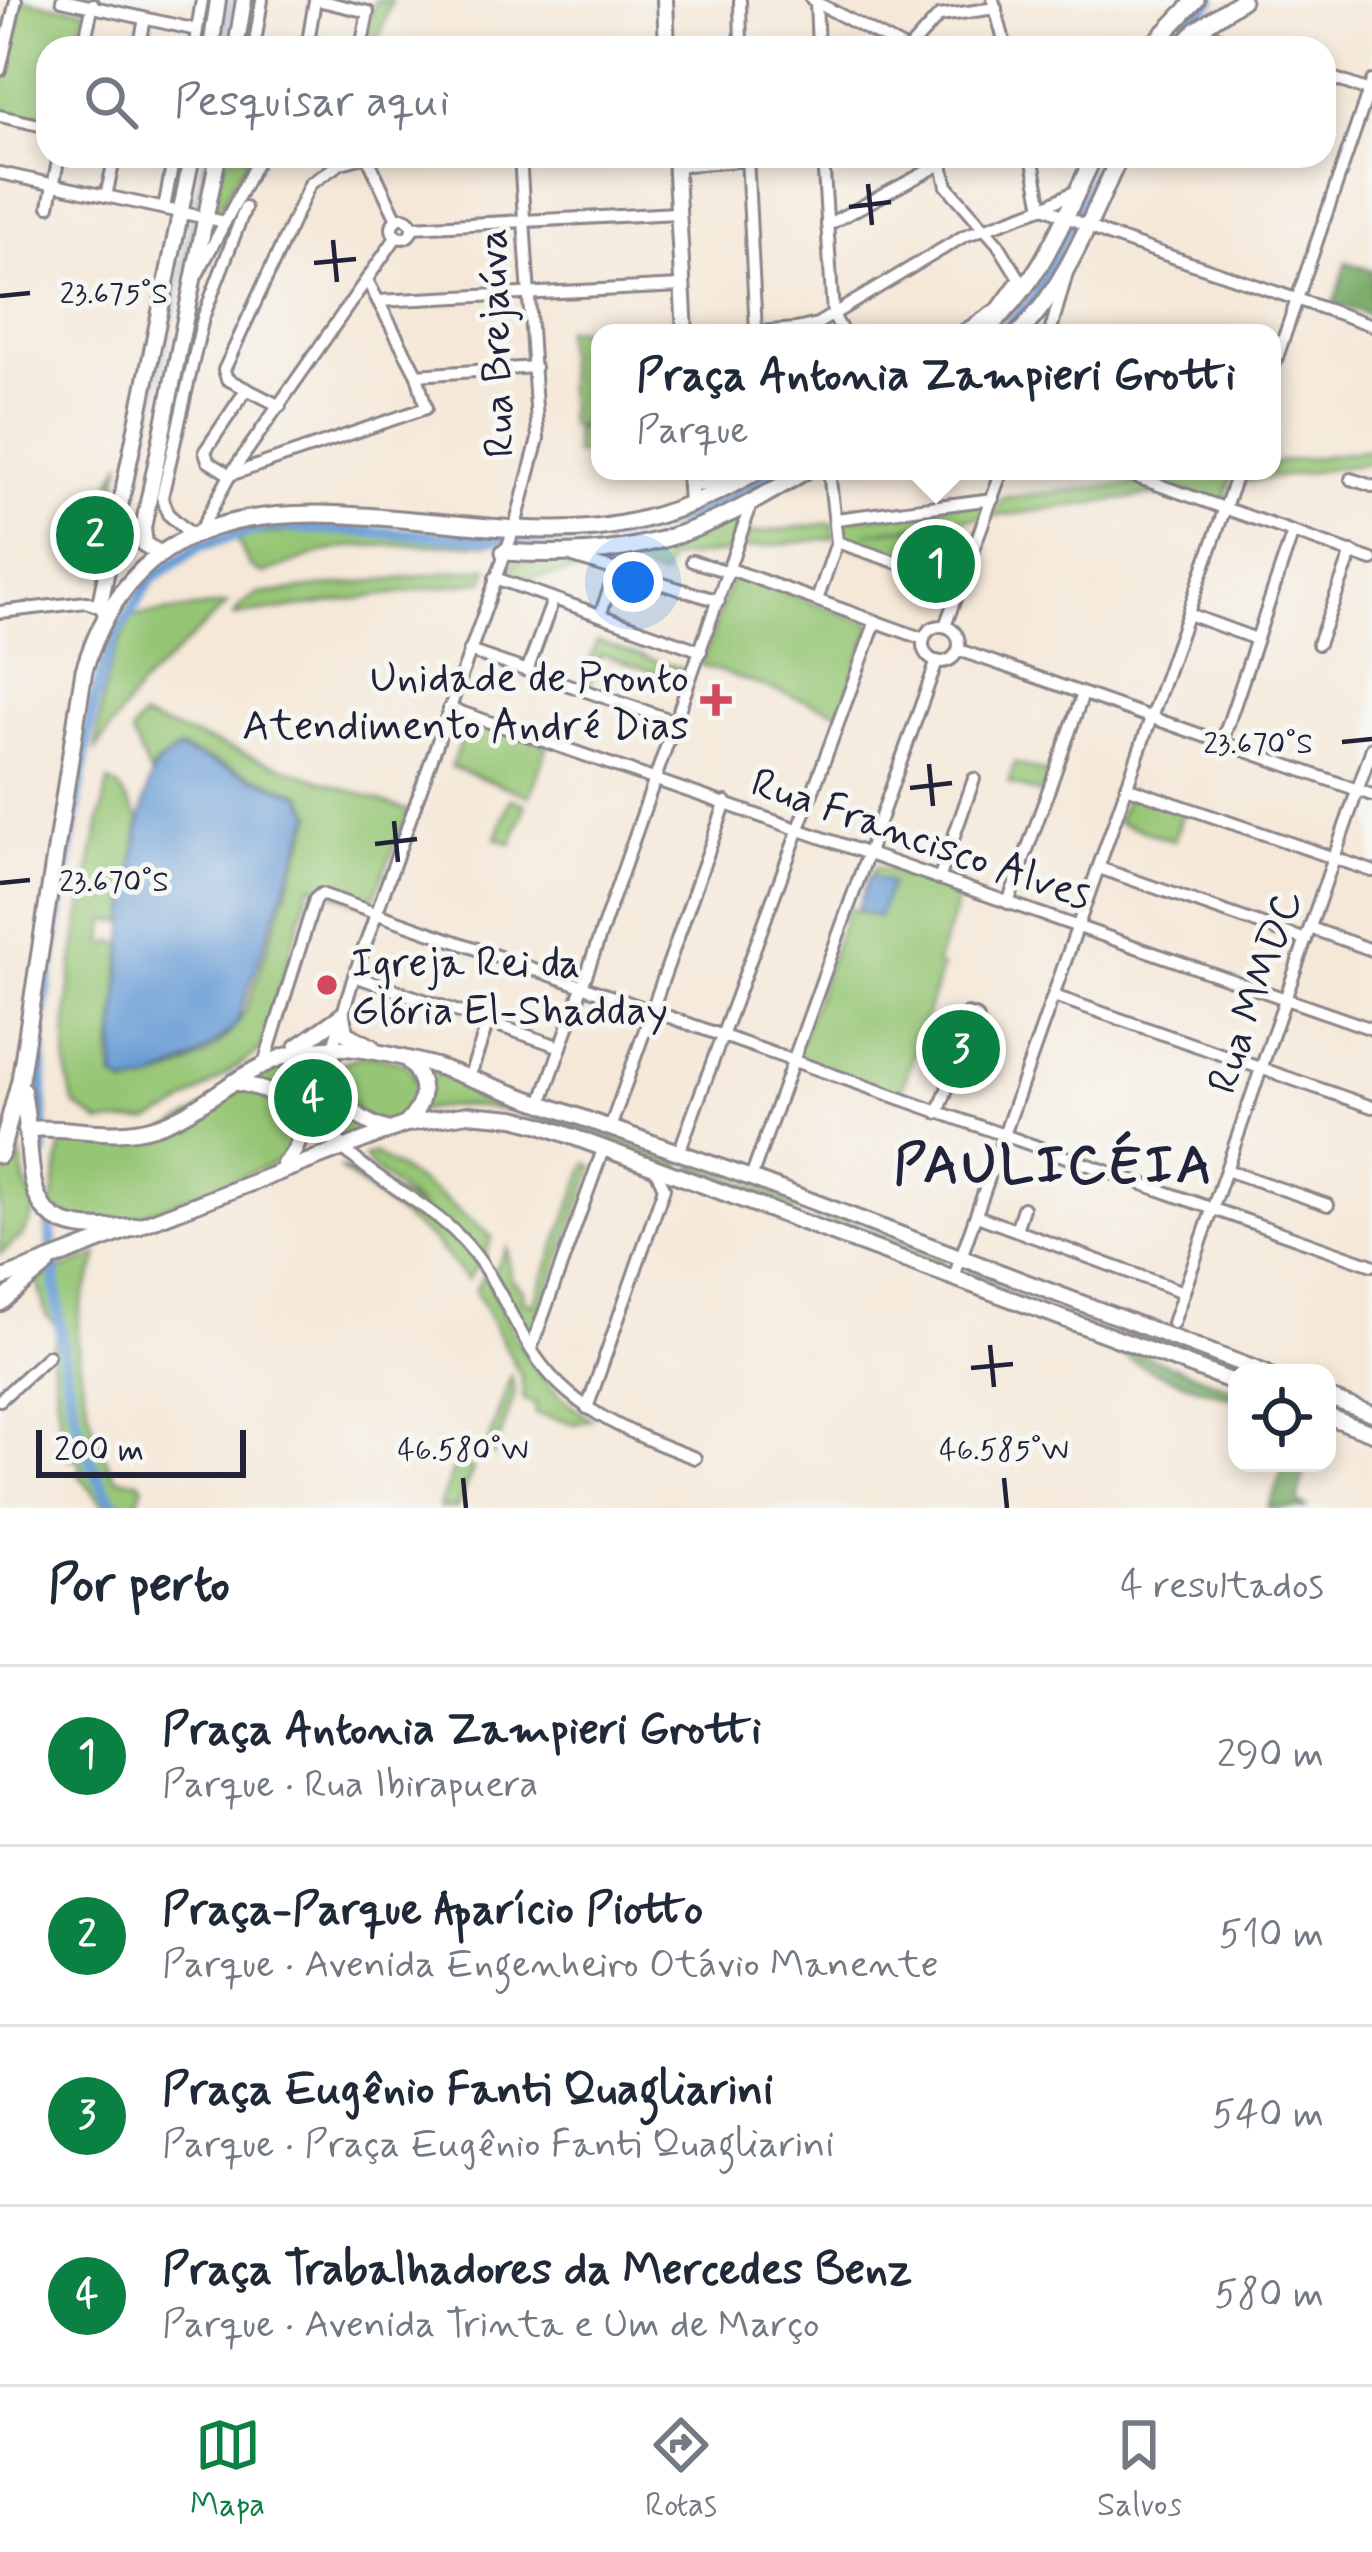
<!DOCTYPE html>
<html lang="pt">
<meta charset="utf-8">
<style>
body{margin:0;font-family:Mynerve,sans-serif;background:#f2f2f3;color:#1f2937}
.controls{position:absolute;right:36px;bottom:36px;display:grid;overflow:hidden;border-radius:24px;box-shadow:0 6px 18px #0003}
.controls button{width:108px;height:108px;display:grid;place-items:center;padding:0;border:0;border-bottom:3px solid #e0e1e3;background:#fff;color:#1f2937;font:60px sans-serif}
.scale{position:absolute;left:36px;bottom:30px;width:210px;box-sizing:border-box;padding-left:12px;border:6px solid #22223b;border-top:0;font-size:33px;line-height:42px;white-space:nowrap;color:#22223b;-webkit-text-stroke:9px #f6f6f2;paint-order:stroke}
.you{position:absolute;left:633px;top:582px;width:42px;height:42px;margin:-30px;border:9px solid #fff;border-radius:50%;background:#1a73e8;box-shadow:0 0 0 18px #1a73e833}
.badge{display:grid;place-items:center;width:78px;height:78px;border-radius:50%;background:#0b8043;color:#fff;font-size:39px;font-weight:700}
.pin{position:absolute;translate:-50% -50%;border:6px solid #fff;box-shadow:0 3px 12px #0006}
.popup{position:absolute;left:591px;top:324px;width:690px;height:156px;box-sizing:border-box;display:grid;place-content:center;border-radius:24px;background:#fff;filter:drop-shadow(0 3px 9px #0005);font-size:39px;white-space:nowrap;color:#747a83}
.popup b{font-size:45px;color:#1f2937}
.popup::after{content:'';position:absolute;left:50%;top:100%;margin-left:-24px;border:24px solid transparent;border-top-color:#fff}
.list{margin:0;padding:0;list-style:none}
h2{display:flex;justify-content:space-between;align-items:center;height:156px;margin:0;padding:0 48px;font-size:51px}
h2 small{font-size:39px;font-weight:400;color:#747a83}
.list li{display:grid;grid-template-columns:78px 1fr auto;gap:36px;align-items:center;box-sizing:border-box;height:180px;padding:0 48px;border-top:3px solid #e0e1e3}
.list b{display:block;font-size:45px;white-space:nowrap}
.list p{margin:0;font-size:39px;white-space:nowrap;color:#747a83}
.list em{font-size:39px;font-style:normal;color:#747a83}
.icon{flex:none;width:66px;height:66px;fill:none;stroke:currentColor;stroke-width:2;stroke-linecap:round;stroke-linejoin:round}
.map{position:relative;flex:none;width:1372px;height:1508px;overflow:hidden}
.search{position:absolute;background:#fff;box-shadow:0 6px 18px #0003;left:36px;right:36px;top:36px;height:132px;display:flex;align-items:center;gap:30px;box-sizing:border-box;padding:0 42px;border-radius:36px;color:#747a83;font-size:45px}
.sheet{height:876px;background:#fff}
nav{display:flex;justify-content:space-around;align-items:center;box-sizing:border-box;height:168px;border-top:3px solid #e0e1e3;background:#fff;font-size:33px;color:#747a83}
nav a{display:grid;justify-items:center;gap:6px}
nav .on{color:#0b8043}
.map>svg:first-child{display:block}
.green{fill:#96c675;stroke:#5c7458;stroke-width:3}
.forest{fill:#78ab66;stroke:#4d6650;stroke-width:3}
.water{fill:#6b9ed6;stroke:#466088;stroke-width:3}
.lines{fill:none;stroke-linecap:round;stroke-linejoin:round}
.stream{stroke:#6b9ed6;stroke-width:3}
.river{stroke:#6b9ed6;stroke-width:12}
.minor-casing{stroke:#8c858a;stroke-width:16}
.major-casing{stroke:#8c858a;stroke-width:20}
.highway-casing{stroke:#8c858a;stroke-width:21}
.minor{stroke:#fff;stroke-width:10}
.major{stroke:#fff;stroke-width:14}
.highway{stroke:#fff;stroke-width:15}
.ticks{fill:none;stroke:#22223b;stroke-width:4.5}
.poi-dot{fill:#d1495b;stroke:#f6f6f2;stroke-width:4.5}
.labels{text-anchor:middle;stroke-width:10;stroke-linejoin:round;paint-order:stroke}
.street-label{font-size:42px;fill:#22223b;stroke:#f6f6f2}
.poi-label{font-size:42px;fill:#22223b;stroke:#f6f6f2;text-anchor:end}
.district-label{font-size:54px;font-weight:bold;letter-spacing:3px;fill:#22223b;stroke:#f6f6f2}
.ticks-label{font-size:30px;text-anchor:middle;fill:#22223b;stroke:#f6f6f2;stroke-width:10;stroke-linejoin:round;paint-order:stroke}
</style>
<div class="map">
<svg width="1372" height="1508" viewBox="0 0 1372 1508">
<rect width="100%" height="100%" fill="#f6f6f2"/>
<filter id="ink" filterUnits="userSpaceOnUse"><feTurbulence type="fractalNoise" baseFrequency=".00833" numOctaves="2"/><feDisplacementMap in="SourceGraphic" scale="24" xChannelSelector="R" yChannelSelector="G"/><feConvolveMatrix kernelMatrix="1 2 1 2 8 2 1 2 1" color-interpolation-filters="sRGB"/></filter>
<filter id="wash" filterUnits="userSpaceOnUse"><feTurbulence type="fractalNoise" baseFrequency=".004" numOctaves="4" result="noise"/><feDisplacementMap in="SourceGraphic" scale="48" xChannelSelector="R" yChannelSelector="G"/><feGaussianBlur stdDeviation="2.7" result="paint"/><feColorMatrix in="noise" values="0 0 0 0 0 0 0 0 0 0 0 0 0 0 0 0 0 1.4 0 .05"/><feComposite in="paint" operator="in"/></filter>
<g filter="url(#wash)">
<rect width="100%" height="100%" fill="#f5e8d8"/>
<g class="green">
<polygon points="22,0 86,10 78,48 48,48 48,123 0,112 0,95"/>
<polygon points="375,0 392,0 375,48 365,48"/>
<polygon points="223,156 250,156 216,213 213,209"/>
<polygon points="628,327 629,333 600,333 600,424 569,426 564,330"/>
<polygon points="600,428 600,453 575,454 574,429"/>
<polygon points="1372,450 1372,463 1238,483 1243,471 1272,471 1272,463"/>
<polygon points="122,461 98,568 72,561"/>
<polygon points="1161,471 1234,471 1223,504 1157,482"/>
<polygon points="1138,483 1167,493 994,517 1002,498"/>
<polygon points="988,499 983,517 866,533 946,524 945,529 950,531 947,541 969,548 958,581 845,543 843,520"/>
<polygon points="745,510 730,552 669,559 663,578 613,560 699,535"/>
<polygon points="833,523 834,538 741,549 748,534"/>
<polygon points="293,532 493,541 493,544 352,546 323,552 263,574 251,568 237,540 252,535"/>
<polygon points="542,560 574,562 598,569 519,580 511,577 514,562"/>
<polygon points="488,568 485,581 234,616 240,606 258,594"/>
<polygon points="733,574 873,624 839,712 701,665"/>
<path d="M 227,604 L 139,688 L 96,750 C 100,703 108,657 133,616 Z"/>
<polygon points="597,641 684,670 681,681 601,654 590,685 583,683"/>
<polygon points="470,717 548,745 530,796 451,767"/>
<path d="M 142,718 L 409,811 L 370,907 L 311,885 L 260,1051 L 174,1110 L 149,1121 L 100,1123 L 75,1105 C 47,1039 93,857 108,782 L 118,787 L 139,819 L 126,922 L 106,921 L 104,943 L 110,945 L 113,941 L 123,944 L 111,1062 L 114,1078 L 126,1086 C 173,1079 223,1053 246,1010 L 313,815 L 302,794 L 180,748 L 154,765 L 151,777 L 131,733 Z"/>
<polygon points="1015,763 1052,775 1045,795 1008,783"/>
<polygon points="1128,790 1184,809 1174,841 1117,822"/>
<polygon points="510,799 526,804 512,844 496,838"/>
<polygon points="876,866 923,882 926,876 962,888 936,965 942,968 899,1098 794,1060 848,908 857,911"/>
<polygon points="329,1049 330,1078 382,1131 341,1144 241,1080 268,1064"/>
<path d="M 365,1054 L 406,1063 L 420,1090 L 408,1117 C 364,1136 347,1102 337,1065 Z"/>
<path d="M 415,1065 L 683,1160 L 679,1169 C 596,1140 508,1090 418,1111 Z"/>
<path d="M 246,1089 C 275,1097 288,1109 295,1138 L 284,1156 L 271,1165 L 124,1222 L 85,1227 L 51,1208 L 62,1142 C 92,1138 121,1144 150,1136 C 183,1127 218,1092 246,1089 Z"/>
<polygon points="18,1146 26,1184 37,1207 22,1236 0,1254 0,1177"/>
<polygon points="374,1153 435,1192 492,1237 483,1260 369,1165 364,1157"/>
<polygon points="587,1163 594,1167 540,1315 525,1332 492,1273 507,1248 511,1278 524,1291 523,1300 533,1305"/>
<polygon points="694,1164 945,1256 942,1264 691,1172"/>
<path d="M 339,1168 C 395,1188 441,1218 478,1265 L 467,1280 L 435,1242 Z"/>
<path d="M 98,1255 C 93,1274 84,1292 80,1310 C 71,1355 92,1441 117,1478 L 139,1481 L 143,1486 L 135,1508 L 122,1508 C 68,1446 68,1348 57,1270 Z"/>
<polygon points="969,1265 1253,1373 1237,1376 966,1272"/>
<path d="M 53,1272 C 63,1351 66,1441 114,1508 L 106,1508 L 78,1474 L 82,1470 L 76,1457 L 68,1459 L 68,1455 L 76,1451 L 70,1433 L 61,1432 L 51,1352 L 59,1329 L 46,1315 L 37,1280 Z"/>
<path d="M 484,1273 C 515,1335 530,1381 591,1419 L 576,1424 L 535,1414 L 536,1404 L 524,1400 L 521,1376 L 475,1291 Z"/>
<polygon points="511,1376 515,1394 494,1455 485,1451"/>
<polygon points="456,1462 473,1469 457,1508 439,1508"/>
</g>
<g class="forest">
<polygon points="1347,262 1372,271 1372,316 1334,303"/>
<path d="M 1106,1341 L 1237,1390 L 1237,1400 C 1204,1388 1125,1368 1106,1341 Z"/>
<polygon points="1286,1463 1307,1463 1297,1502 1308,1508 1268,1508"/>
</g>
<g class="water">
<path d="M 178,750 L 301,796 L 311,814 L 235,1027 L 196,1058 L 152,1081 L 124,1085 L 115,1077 C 112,1034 135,798 156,768 C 160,761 172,755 178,750 Z"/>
<polygon points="870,875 891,883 878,917 857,910"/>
</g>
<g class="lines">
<g class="stream">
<polyline points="224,48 231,0"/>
<polyline points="120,568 206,156"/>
</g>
<g class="river">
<polyline points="1162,48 1212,0"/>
<polyline points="1000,333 1033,301 1104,156"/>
<polyline points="43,1154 41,1022 93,704 113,639 151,579 201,545 269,526 531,541 605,539 687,518 779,471"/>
<path d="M 50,1228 C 61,1320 60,1431 117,1508"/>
</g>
</g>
</g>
<g filter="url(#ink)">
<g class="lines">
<defs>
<g id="minor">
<polyline points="62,0 197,30"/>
<polyline points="317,0 368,12 361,48"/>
<polyline points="740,0 741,48"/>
<polyline points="812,0 903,48"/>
<polyline points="993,0 1006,48"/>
<polyline points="816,2 818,48"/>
<polyline points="1197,30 1248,48"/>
<polyline points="83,48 93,4"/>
<polyline points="139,48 145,19"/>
<polyline points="194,48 202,0"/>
<polyline points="254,48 262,0"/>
<polyline points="307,48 315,0"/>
<polyline points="910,48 939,16 996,8"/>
<polyline points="0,70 16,0"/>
<polyline points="1324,75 1372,92"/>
<polyline points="0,116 48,127"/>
<polyline points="367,156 397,220"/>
<polyline points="747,156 756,332"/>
<polyline points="823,156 833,315 843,333"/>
<polyline points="940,156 947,186 998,244 1026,289"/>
<polyline points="1032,156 1042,208"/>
<polyline points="675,166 802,156"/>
<polyline points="0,173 225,222"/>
<polyline points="106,196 115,156"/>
<polyline points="49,206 59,156"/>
<polyline points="1044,207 1108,235 1372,325"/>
<polyline points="164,208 174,156"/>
<circle cx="402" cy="228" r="10"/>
<polyline points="827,225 941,164"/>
<polyline points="412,227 677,213"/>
<polyline points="198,273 260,156"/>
<polyline points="378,301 681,286"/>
<polyline points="974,324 998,308 1019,279"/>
<polyline points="744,333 796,329 817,324 964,236 1044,207 1078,190"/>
<polyline points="959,333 974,324 977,330"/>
<polyline points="1050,333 1067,273"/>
<polyline points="1272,372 1372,81"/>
<polyline points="417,375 535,367"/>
<polyline points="246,390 205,451 208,461 230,475 426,408 417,375 367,280"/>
<polyline points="280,406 227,379 224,370 310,184 341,163 368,156"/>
<polyline points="1119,471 1372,560"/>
<polyline points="1351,479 1372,486"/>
<polyline points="690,487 716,483 740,471"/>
<polyline points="836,519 993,499"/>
<polyline points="200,531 230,475 397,236"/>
<polyline points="192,535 168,514 162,497 203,318 245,208"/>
<polyline points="837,542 961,584"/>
<polyline points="573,557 719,601"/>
<polyline points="692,561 729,572"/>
<polyline points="730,569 924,639"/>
<polyline points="495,578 701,651"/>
<polyline points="817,600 837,542 829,471"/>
<polyline points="0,612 86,602 102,608"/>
<polyline points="1188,614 1256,639"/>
<polyline points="600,615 617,568"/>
<polyline points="945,626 1002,471"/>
<circle cx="941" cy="644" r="18"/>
<polyline points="1318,644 1352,552"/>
<polyline points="959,650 1372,795"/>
<polyline points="469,651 677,722"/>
<polyline points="527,671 553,600"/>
<polyline points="449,708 1372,1029"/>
<polyline points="1222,742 1293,532"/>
<polyline points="1126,787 1372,871"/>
<polyline points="1099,868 1306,940"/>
<polyline points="939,879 974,779"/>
<polyline points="1008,903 1083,694"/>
<polyline points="1310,928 1372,950"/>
<polyline points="354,976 561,1047"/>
<polyline points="1054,996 1372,1107"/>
<polyline points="333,1047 354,976 515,526 538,439 520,156"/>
<polyline points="265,1061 315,899 321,894 1372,1265"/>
<polyline points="469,1078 488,1022"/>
<polyline points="541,1104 752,502"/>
<polyline points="938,1113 949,1084 959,1080 980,1026 977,1017 967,1014 962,1018 943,1074 949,1084"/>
<polyline points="610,1128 726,802"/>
<path d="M 341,1146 C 376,1181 424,1201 459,1236 C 490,1267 507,1309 529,1346 C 566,1409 630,1433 695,1458"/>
<polyline points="679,1152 876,621"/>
<polyline points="1226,1170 1328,1205"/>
<polyline points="751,1178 937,661"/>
<polyline points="977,1216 1183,1292"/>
<polyline points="1016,1230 1023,1208"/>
<polyline points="954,1277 1238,471"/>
<polyline points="1173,1323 1372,748"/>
<polyline points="531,1349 604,1147"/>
<polyline points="0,1400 48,1356"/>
<polyline points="587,1408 664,1188 654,1166"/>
</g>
<g id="major">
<polyline points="665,0 667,48"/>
<polyline points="211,48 218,0"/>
<polyline points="236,48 244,0"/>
<polyline points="675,156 685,333"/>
<polyline points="689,471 691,504"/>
<polyline points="162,554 145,545 143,528 218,156"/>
<polyline points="106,616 101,599 192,156"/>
<polyline points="342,1015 345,1033 372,1047"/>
<polyline points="297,1047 342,1015"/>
<path d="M 333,1047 C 328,1085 347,1118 386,1129"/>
<path d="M 233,1082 C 278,1089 311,1114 341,1146"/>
<path d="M 406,1124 C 426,1102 429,1084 408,1061"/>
<path d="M 26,1129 C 70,1125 111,1140 154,1127 C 184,1118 209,1098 234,1082 C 309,1033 354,1045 436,1066 L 751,1178 L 1266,1373"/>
<path d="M 284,1164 C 303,1145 304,1126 288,1104"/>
<polyline points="0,1279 406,1124 468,1114 514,1118 541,1125 1237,1383"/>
<polyline points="1327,1397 1372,1414"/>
<polyline points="1327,1416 1372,1433"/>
</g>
<g id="highway">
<polyline points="1150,48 1196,0"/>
<polyline points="1180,48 1197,30 1242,0"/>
<path d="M 981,333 C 1039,288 1063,220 1094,156"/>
<path d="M 1019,333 C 1067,285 1091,217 1120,156"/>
<path d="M 504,552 C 631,560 698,538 805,471"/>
<path d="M 22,1089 C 40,1179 7,1242 139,1226"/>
<path d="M 0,1155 L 20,1080 L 84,670 C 160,426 414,546 595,528 C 652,522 708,500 757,471"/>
<polyline points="0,1303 47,1264"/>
</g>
</defs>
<use href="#minor" class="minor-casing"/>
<use href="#major" class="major-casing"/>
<use href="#highway" class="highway-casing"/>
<use href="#minor" class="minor"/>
<use href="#major" class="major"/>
<use href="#highway" class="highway"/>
</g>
</g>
<path class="ticks" d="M 868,184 L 872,225M 849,207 L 891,202M 333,240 L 337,282M 314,263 L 356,259M 0,296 L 30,293M 1342,742 L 1372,739M 929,764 L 933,806M 910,788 L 952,783M 394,821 L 398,862M 375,844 L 417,839M 0,883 L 30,880M 990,1345 L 994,1387M 971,1368 L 1013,1364M 463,1478 L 466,1508M 1004,1478 L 1007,1508"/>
<g class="poi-dot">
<path d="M710 682h12v12h12v12h-12v12h-12v-12h-12v-12h12z"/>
<circle cx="327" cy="985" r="12"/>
</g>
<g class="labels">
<g class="street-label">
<text transform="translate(494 343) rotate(-92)" y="15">Rua Brejaúva</text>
<text transform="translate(922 837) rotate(19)" y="15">Rua Francisco Alves</text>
<text transform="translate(1253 991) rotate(-71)" y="15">Rua MMDC</text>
</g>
<g class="poi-label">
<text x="689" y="691">Unidade de Pronto<tspan x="689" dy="48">Atendimento André Dias</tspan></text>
<text x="351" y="976" text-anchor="start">Igreja Rei da<tspan x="351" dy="48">Glória El-Shadday</tspan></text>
</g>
<g class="district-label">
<text x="1054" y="1182">PAULICÉIA</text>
</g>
</g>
<g class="ticks-label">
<text x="114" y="303">23.675°S</text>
<text x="1258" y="753">23.670°S</text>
<text x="114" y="891">23.670°S</text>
<text x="463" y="1459">46.580°W</text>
<text x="1004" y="1459">46.585°W</text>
</g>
</svg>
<div class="controls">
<button><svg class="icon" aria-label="locate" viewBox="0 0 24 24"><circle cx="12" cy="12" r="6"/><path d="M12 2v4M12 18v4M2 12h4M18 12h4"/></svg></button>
</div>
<div class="scale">200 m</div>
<div class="you"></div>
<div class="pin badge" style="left:936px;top:564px">1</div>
<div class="popup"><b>Praça Antonia Zampieri Grotti</b>Parque</div>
<div class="pin badge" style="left:95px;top:535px">2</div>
<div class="pin badge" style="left:961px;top:1049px">3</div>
<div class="pin badge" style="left:313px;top:1098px">4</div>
<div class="search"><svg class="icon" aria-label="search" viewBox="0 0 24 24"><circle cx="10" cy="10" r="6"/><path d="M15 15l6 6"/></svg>Pesquisar aqui</div>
</div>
<section class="sheet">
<h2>Por perto<small>4 resultados</small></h2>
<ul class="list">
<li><span class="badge">1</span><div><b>Praça Antonia Zampieri Grotti</b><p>Parque · Rua Ibirapuera</p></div><em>290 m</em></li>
<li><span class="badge">2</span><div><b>Praça-Parque Aparício Piotto</b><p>Parque · Avenida Engenheiro Otávio Manente</p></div><em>510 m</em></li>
<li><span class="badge">3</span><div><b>Praça Eugênio Fanti Quagliarini</b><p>Parque · Praça Eugênio Fanti Quagliarini</p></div><em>540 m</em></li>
<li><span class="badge">4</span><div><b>Praça Trabalhadores da Mercedes Benz</b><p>Parque · Avenida Trinta e Um de Março</p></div><em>580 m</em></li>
</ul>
</section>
<nav>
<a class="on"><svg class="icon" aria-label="map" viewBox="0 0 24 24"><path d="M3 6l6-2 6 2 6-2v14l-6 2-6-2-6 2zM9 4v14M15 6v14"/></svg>Mapa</a>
<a><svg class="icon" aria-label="directions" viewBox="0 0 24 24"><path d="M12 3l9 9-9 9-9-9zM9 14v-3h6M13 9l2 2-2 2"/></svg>Rotas</a>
<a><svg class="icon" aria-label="saved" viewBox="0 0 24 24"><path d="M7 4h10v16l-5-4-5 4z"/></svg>Salvos</a>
</nav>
